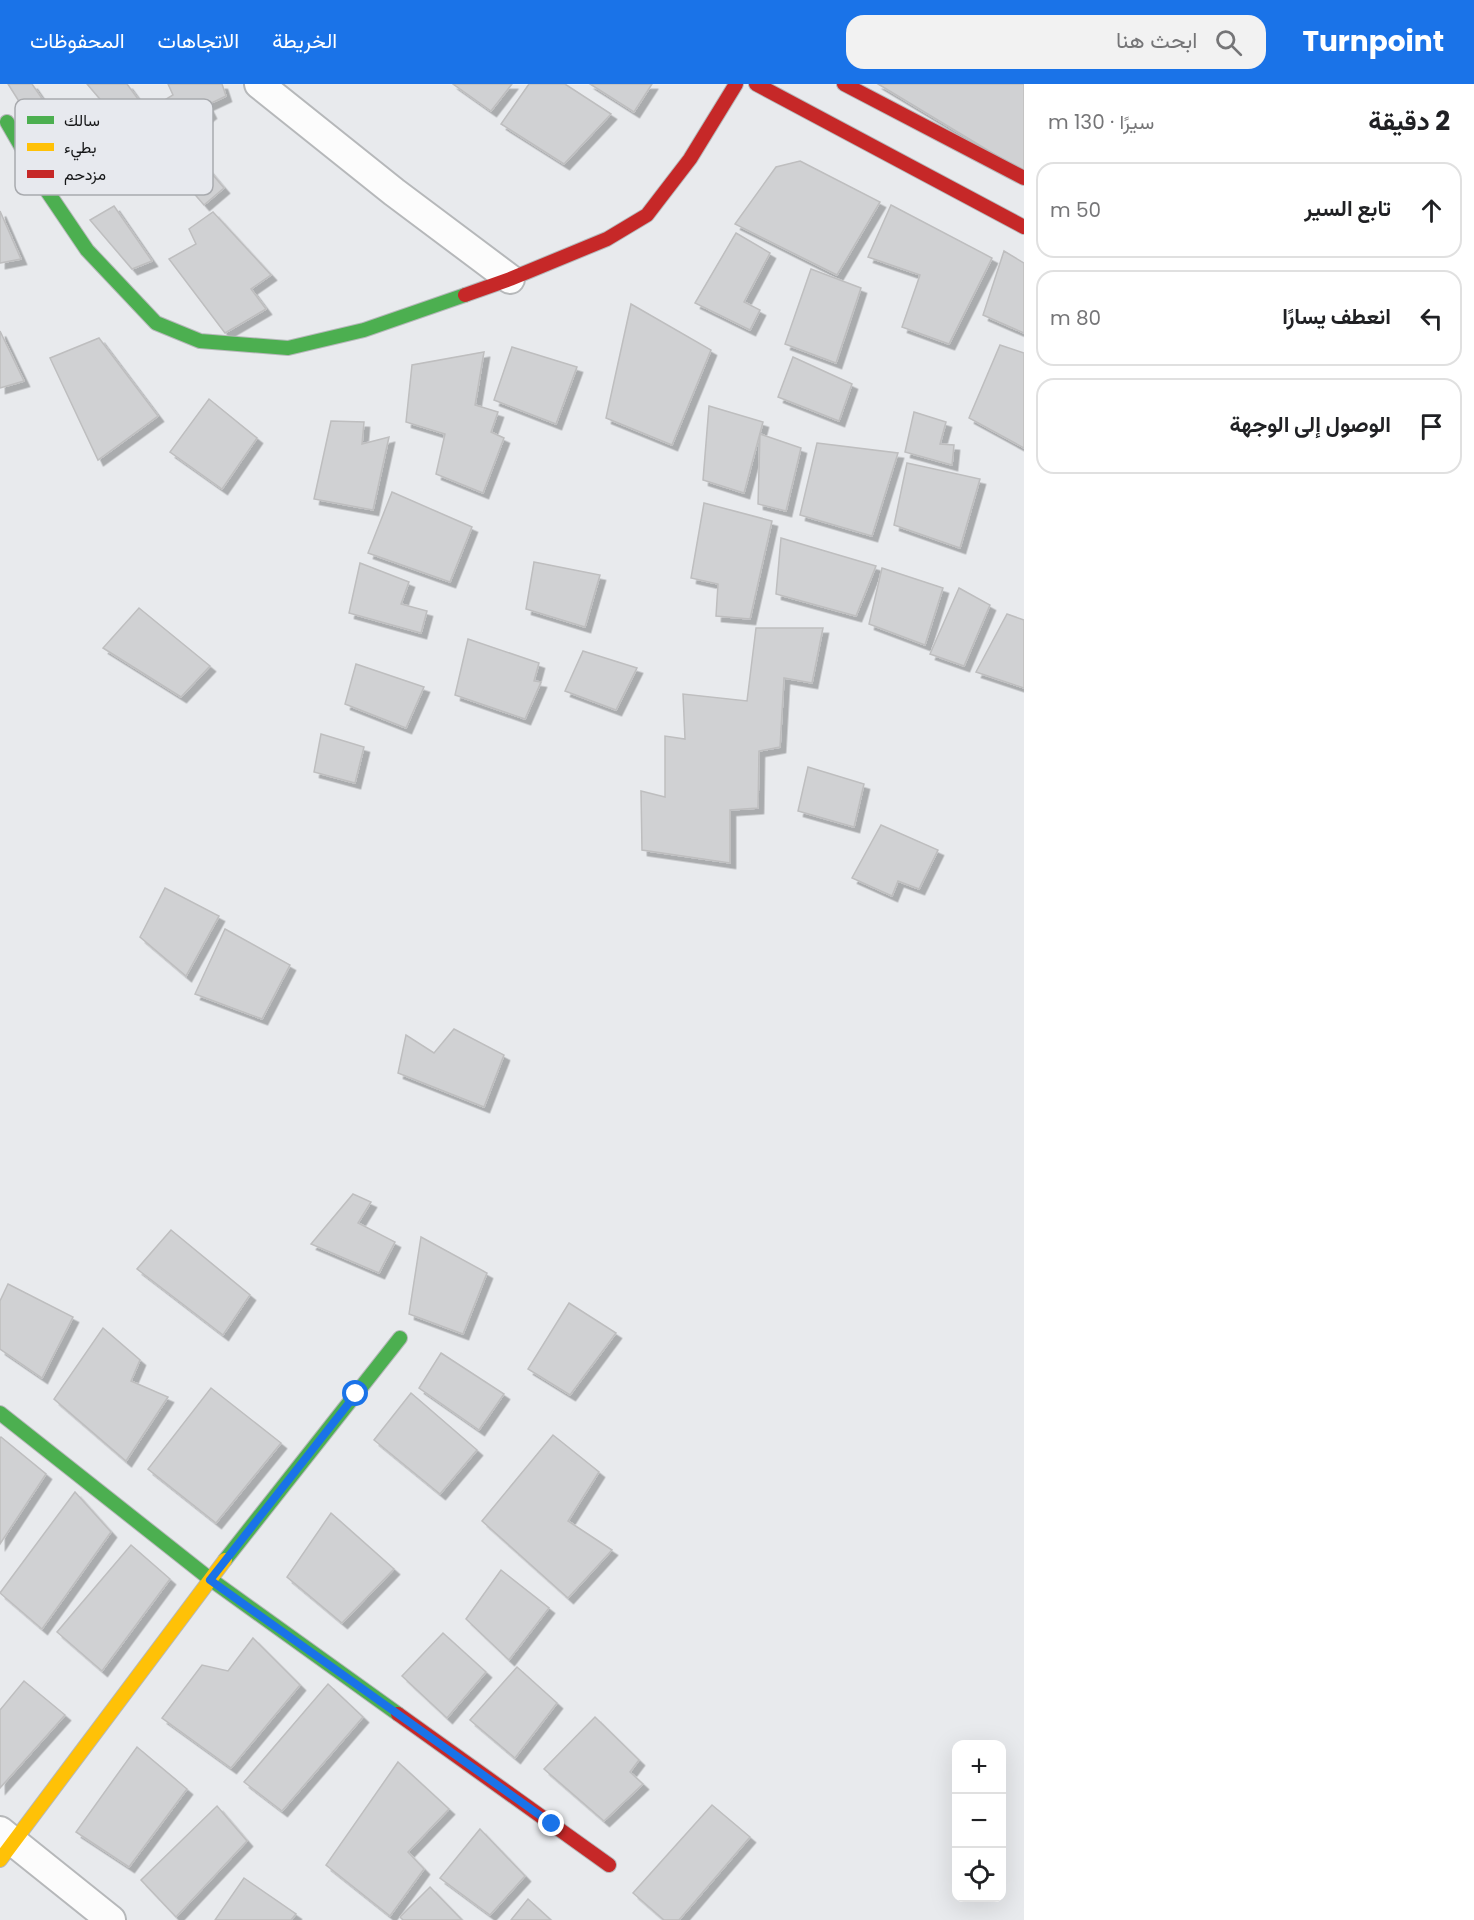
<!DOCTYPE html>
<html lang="ar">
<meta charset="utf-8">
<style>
body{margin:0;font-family:Poppins,Vazirmatn,sans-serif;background:#f2f2f2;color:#202124;direction:rtl}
.controls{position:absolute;right:18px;bottom:18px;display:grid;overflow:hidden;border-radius:12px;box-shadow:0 6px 24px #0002}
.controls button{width:54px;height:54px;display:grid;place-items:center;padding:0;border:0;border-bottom:2px solid #e0e0e0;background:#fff;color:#202124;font:30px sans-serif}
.stop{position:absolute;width:18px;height:18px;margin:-14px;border:4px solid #1a73e8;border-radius:50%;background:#fff}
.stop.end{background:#1a73e8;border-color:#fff;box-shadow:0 2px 6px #0008}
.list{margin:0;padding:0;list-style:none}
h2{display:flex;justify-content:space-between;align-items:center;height:78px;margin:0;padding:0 24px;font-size:26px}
h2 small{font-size:20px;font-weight:400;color:#757577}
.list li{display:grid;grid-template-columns:39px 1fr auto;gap:18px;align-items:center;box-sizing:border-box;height:96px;margin:0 12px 12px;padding:0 12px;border:2px solid #e0e0e0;border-radius:18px}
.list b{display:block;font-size:22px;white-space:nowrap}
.list em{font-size:20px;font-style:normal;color:#757577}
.icon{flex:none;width:33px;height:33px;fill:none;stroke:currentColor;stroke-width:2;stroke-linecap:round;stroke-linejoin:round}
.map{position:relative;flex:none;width:1024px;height:1836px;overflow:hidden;direction:ltr}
header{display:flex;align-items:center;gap:36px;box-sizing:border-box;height:84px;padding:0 30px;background:#1a73e8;color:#fff}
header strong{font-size:28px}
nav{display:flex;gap:33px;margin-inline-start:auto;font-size:21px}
.search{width:420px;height:54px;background:#f2f2f2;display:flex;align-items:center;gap:15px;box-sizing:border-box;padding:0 21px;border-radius:18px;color:#757577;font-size:22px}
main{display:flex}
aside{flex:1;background:#fff}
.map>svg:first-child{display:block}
.building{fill:#d0d1d3;stroke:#bebebf;stroke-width:1.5;filter:url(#shadow)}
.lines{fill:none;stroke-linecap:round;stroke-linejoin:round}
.street-casing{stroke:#b6b8ba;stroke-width:32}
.fast-casing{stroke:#b6b8ba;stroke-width:16}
.slow-casing{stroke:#b6b8ba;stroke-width:16}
.jam-casing{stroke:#b6b8ba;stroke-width:16}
.street{stroke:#fcfcfc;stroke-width:28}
.fast{stroke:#4caf50;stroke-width:14}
.slow{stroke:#ffc107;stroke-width:14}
.jam{stroke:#c62828;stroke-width:14}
.route{stroke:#1a73e8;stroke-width:8}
.key{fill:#e7e9ee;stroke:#a8aaae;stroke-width:1.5}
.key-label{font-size:16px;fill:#151617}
</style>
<header>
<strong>Turnpoint</strong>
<div class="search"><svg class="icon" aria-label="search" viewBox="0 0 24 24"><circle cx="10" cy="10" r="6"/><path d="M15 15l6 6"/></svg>ابحث هنا</div>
<nav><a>الخريطة</a><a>الاتجاهات</a><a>المحفوظات</a></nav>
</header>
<main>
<aside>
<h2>2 دقيقة<small>سيرًا · 130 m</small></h2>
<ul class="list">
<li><svg class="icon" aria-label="ahead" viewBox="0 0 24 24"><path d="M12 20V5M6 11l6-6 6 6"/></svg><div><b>تابع السير</b></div><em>50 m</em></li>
<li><svg class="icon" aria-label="left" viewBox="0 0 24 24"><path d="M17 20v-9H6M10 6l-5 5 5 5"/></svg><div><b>انعطف يسارًا</b></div><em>80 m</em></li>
<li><svg class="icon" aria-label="arrive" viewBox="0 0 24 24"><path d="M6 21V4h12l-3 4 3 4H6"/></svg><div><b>الوصول إلى الوجهة</b></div></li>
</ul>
</aside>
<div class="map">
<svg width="1024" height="1836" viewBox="0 0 1024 1836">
<defs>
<filter id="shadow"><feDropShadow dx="5.5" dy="5.5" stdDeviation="0" flood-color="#0004"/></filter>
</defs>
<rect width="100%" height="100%" fill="#e8eaed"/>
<g class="building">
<polygon points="8,0 32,0 61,42 39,49"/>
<polygon points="87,0 127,0 138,15 111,28"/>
<polygon points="168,0 222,0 226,12 207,21 211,29 181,53 224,104 204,121 165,76 144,89 112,48 173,11"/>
<polygon points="453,0 512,0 491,27"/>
<polygon points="529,0 565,0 611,30 564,80 501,40"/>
<polygon points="590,0 652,0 634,28"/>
<polygon points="878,0 1024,0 1024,88"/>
<polygon points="800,77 880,118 837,191 735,140 776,83"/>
<polygon points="891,121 992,174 949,260 902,243 920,191 868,173"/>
<polygon points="114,122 152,177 132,185 90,136"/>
<polygon points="0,127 21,175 0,179"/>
<polygon points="213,128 271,191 251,205 266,225 225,249 169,175 196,160 189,145"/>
<polygon points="736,149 770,169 744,218 760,226 750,246 695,219"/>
<polygon points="1004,167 1024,179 1024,249 983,231"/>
<polygon points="811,185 861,204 836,279 785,260"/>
<polygon points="631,220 711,266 672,361 606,334"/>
<polygon points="0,247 24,297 0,304"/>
<polygon points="99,254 158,332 98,376 50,274"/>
<polygon points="1000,261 1024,269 1024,364 969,334"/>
<polygon points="512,263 577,283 556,340 494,316"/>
<polygon points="484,268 475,321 498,328 491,348 504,354 483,409 436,390 445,350 406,338 412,281"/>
<polygon points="793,273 852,300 839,337 778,313"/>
<polygon points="209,315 257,354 222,405 170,368"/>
<polygon points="709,322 763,338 744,409 703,396"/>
<polygon points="914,328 946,338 940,360 954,361 952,381 905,368"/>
<polygon points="331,337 364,338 362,360 389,353 373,426 314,415"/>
<polygon points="760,350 801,364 786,427 758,420"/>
<polygon points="817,359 898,369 872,452 800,431"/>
<polygon points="907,379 980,395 960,464 894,441"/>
<polygon points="392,408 472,443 450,498 368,469"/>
<polygon points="704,419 772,437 750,535 716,532 718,500 691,494"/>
<polygon points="781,454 876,482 856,532 776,510"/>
<polygon points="534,478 600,491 585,543 526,525"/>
<polygon points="360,479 409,498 401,520 427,527 421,549 349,529"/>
<polygon points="882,484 943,504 925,561 869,540"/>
<polygon points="959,504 990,521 964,582 930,570"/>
<polygon points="139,524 210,582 181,613 103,564"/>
<polygon points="1007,530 1024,536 1024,604 976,588"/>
<polygon points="756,544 823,544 812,599 784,594 780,663 759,667 758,724 730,726 730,779 642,766 641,707 665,713 665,652 685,655 683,610 747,617"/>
<polygon points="468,555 539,579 534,597 541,598 525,635 455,611"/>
<polygon points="583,567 637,584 616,626 565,607"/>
<polygon points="356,580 424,603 406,644 345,620"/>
<polygon points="321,650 364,663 355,699 314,688"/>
<polygon points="808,683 864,700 854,743 798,727"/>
<polygon points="881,741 938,766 919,805 898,797 892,812 852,794"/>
<polygon points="165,804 219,832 186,892 140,853"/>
<polygon points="225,845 290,881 262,935 195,910"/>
<polygon points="454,945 504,971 484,1023 398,989 406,951 434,969"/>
<polygon points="353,1110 371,1118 358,1139 395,1158 379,1189 311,1160"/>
<polygon points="171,1146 250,1211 223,1251 137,1185"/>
<polygon points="421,1153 487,1189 463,1250 409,1230"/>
<polygon points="8,1200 73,1233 42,1294 0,1265 0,1217"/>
<polygon points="569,1219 616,1249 570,1311 528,1285"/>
<polygon points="103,1244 140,1276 131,1297 168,1313 126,1377 54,1315"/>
<polygon points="441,1269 504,1310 479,1346 419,1304"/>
<polygon points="211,1304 281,1359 216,1439 148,1385"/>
<polygon points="411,1309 477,1366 440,1410 374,1356"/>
<polygon points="553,1351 599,1388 568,1437 612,1466 568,1514 482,1437"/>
<polygon points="1,1353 46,1390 0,1460 0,1354"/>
<polygon points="75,1408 111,1448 42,1545 0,1509"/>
<polygon points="331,1429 394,1485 342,1539 287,1493"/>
<polygon points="131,1461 170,1495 102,1587 57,1548"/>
<polygon points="501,1486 549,1524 509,1576 466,1535"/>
<polygon points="443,1549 486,1588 447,1634 402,1592"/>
<polygon points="253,1554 300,1601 231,1684 162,1634 202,1581 228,1587"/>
<polygon points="517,1583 557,1619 515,1674 470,1636"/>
<polygon points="24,1597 65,1631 0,1704 0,1626"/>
<polygon points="328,1600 363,1633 282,1727 244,1698"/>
<polygon points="595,1633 639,1676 630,1688 643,1700 604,1737 544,1685"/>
<polygon points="137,1663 187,1705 129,1783 76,1748"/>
<polygon points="398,1678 449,1725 408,1768 424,1785 390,1832 326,1781"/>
<polygon points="712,1721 750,1753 679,1836 664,1836 633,1809"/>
<polygon points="217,1722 247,1757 176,1833 141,1796"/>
<polygon points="480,1745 525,1792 490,1831 440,1794"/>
<polygon points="244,1794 296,1830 291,1836 215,1836"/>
<polygon points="430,1803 462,1836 403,1836 400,1833"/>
<polygon points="528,1815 551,1836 511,1836"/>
</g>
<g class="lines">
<defs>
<g id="street">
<polyline points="259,0 394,108 510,195"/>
<polyline points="0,1747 111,1836"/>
</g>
<g id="fast">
<polyline points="7,38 45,104 87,166 156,239 200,257 288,264 364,246 465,211"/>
<polyline points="0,1329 210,1495 398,1630"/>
<polyline points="225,1476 400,1254"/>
</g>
<polyline id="slow" points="0,1776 225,1476"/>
<g id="jam">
<polyline points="756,0 1024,143"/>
<polyline points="844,0 1024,94"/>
<polyline points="465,211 510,195 607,155 647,131 690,75 736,0"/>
<polyline points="398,1630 609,1781"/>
</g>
</defs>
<use href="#street" class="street-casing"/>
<use href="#fast" class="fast-casing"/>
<use href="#slow" class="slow-casing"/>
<use href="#jam" class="jam-casing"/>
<use href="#street" class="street"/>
<use href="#fast" class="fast"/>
<use href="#slow" class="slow"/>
<use href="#jam" class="jam"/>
</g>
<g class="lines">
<polyline class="route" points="356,1310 210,1496 552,1740"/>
</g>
<rect x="15" y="15" width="198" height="96" rx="9" class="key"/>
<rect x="27" y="32" width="27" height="8" fill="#4caf50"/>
<rect x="27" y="59" width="27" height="8" fill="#ffc107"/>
<rect x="27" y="86" width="27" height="8" fill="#c62828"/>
<g class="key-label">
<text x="64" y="42">سالك</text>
<text x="64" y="69">بطيء</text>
<text x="64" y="96">مزدحم</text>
</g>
</svg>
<div class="controls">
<button>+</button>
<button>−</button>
<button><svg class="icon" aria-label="locate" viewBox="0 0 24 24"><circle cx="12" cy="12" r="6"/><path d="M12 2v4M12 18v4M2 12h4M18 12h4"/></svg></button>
</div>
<div class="stop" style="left:356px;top:1310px"></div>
<div class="stop end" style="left:552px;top:1740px"></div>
</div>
</main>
